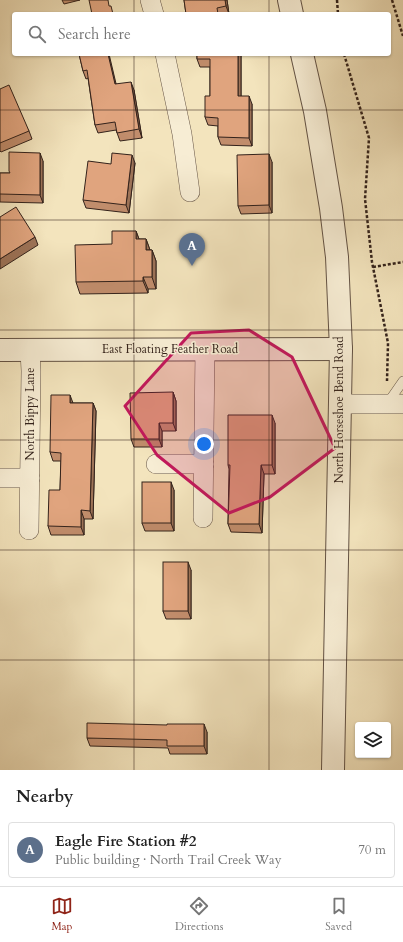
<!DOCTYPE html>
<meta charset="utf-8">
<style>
body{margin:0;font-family:Cardo,serif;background:#f6f6f6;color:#222}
.controls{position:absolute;right:12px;bottom:12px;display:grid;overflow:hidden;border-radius:4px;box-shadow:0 1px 3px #0004}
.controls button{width:36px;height:36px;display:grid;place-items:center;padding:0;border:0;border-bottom:1px solid #e0e0e0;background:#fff;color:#222;font:20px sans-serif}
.you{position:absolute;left:204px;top:444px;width:14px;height:14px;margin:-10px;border:3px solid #fff;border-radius:50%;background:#1a73e8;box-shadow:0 0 0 6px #1a73e833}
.badge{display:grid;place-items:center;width:26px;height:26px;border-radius:50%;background:#8f2418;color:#fff;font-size:13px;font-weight:700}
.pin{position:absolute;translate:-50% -33px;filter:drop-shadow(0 1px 2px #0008)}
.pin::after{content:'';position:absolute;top:21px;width:14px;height:12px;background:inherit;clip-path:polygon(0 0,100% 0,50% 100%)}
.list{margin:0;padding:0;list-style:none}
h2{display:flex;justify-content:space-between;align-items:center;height:52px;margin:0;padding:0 16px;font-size:17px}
h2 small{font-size:13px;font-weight:400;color:#767676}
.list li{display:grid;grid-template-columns:26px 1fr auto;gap:12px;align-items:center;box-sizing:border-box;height:56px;margin:0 8px 8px;padding:0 8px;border:1px solid #e0e0e0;border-radius:4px}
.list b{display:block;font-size:15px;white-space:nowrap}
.list p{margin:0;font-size:13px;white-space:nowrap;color:#767676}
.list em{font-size:13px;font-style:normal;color:#767676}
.icon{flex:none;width:22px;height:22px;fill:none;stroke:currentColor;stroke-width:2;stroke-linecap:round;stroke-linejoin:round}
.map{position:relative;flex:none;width:403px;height:770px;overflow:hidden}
.search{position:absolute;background:#fff;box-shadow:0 1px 3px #0004;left:12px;right:12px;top:12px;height:44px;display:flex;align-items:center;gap:10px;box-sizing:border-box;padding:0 14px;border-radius:4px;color:#767676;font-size:15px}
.sheet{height:116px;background:#fff}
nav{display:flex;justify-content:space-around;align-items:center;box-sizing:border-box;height:56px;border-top:1px solid #e0e0e0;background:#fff;font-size:11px;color:#767676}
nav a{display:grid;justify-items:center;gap:2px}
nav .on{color:#8f2418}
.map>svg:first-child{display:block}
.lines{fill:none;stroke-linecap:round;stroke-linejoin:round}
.service-casing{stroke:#635244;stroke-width:10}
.minor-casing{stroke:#635244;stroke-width:20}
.tertiary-casing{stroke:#635244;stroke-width:24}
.path{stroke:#33221b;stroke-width:2.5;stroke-dasharray:3 2;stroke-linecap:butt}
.service{stroke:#f7edd4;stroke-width:9}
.minor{stroke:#f7edd4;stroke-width:19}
.tertiary{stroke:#f7edd4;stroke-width:22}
.wall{fill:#c18d6c;stroke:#33221b}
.shaded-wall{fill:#9d7358;stroke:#33221b}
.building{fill:#e0a47e;stroke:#33221b}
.marked{fill:#c2185b;fill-opacity:0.2;stroke:#c2185b;stroke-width:3;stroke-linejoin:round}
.grid{fill:none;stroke:#33221b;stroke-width:1;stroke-opacity:0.55}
.labels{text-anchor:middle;stroke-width:3;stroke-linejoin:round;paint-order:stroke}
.street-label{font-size:12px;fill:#33221b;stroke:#f7edd4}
</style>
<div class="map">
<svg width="403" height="770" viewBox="0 0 403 770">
<rect width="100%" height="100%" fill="#f3e4bd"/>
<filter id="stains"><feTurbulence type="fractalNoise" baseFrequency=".005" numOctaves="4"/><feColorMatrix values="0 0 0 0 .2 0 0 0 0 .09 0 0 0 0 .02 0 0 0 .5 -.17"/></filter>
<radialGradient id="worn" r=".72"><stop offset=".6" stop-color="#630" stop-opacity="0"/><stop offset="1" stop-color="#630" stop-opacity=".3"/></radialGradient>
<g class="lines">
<defs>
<polyline id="service" points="387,404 403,381"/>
<g id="minor">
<polyline points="150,0 154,14"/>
<polyline points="165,54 182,134 190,192"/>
<polyline points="340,404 403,404"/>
<polyline points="156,464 204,464"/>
<polyline points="0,478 30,478"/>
<polyline points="203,518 205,349"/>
<polyline points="29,530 31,371 30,350"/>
</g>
<g id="tertiary">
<polyline points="289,0 292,14"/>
<polyline points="302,54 315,111 331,208 337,257 341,349 333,770"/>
<polyline points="0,350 341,349"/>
</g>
</defs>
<use href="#service" class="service-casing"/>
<use href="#minor" class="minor-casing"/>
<use href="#tertiary" class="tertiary-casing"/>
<g class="path">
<polyline points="337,0 338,14"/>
<polyline points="392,0 403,36"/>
<polyline points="344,54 369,138 365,199 372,262 388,343 387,381"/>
<polyline points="373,267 403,262"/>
</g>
<use href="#service" class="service"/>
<use href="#minor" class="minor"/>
<use href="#tertiary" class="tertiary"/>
</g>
<g class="wall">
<polygon points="62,0 80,0 64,4"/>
<polygon points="184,0 227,0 229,14 186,14"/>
<polygon points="79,54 116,84 134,90 142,138 120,141 116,130 98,133 95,125 88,78 86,79 83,71"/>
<polygon points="197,54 241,54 241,96 252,104 252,146 221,145 218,137 218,126 208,125 205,117 210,96 210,67 200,67 197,59"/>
<polygon points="0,89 29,131 32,139 1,152 0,151"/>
<polygon points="43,161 43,203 0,202 0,173 10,173"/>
<polygon points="272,162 272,213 241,214 238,206"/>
<polygon points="135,163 129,213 86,208 83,200 111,164"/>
<polygon points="136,231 139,239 146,239 150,250 152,250 156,261 156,289 148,289 148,293 80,294 76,282 112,244"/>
<polygon points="173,392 176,401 176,431 162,431 162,447 134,447 131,439"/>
<polygon points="73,403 93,403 96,411 93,519 84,519 84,535 51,535 48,526 60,490 61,461 53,461 50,452"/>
<polygon points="275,423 275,474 264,474 262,533 231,532 228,524 229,469 228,465"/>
<polygon points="174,490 174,531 145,531 142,523"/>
<polygon points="191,570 191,619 166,619 163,611"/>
<polygon points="207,732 207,754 170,754 168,748 90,746 87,738"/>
</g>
<g class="shaded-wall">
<polygon points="225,0 227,0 229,14 226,6"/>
<polygon points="108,54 109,54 118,92 115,84"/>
<polygon points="238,54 241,54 241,104 238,96"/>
<polygon points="131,82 134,90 142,138 139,129"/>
<polygon points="249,96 252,104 252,146 249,138"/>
<polygon points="40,153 43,161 43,203 40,195"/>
<polygon points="269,154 272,162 272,213 269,205"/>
<polygon points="132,155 135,163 129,213 126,205"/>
<polygon points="136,231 140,242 136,239"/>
<polygon points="35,237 38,245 0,269 0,259"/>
<polygon points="146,239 150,250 146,250"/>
<polygon points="152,250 156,261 156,289 152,277"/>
<polygon points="143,277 148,289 148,293 143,281"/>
<polygon points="173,392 176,401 176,431 173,423"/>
<polygon points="70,395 73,403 70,403"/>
<polygon points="93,403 96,411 93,519 90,511"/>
<polygon points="272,415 275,423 275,474 272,465"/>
<polygon points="159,423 162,431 162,447 159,439"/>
<polygon points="261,465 264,474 262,533 259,524"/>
<polygon points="171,482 174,490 174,531 171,523"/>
<polygon points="81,510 84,519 84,535 81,527"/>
<polygon points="188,562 191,570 191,619 188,611"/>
<polygon points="204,724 207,732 207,754 204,746"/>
</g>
<g class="building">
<polygon points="89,0 108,0 109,6 111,6 113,14 92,14"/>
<polygon points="184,0 225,0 226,6 217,8 218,14 186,14"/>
<polygon points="79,54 108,54 115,84 131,82 139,129 117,133 115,122 95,125 87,70 83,71"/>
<polygon points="197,54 238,54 238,96 249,96 249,138 218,137 218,118 205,117 205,96 210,96 210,59 197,59"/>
<polygon points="9,85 29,131 0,143 0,89"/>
<polygon points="9,152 40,153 40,195 0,194 0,173 10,173 9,171"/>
<polygon points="112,153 132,155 126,205 83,200 88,161 111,164"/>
<polygon points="269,154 269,205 238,206 237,155"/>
<polygon points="16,207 35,237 0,259 0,217"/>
<polygon points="112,231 136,231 136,239 146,239 146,250 152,250 152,277 143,277 143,281 76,282 75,245 112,244"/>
<polygon points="173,392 173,423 159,423 159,439 131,439 130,393"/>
<polygon points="51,395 70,395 70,403 93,403 90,511 81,510 81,527 48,526 49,490 60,490 61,453 50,452"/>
<polygon points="228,415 272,415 272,465 261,465 259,524 228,524 230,465 228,465"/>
<rect x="142" y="482" width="29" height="41"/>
<rect x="163" y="562" width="25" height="49"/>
<polygon points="87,723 167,725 167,724 204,724 204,746 167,746 167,740 87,738"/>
</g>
<path class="marked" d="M 249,330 L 292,357 L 335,448 L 270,497 L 229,513 L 157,455 L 125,406 L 191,333 Z"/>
<path class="grid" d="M 134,0 L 134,14M 269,0 L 269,14M 134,54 L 134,770M 269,54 L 269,770M 0,110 L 403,110M 0,220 L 403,220M 0,330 L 403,330M 0,440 L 403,440M 0,550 L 403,550M 0,660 L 403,660"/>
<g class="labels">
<g class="street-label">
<text x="170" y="353">East Floating Feather Road</text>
<text transform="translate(339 410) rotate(-90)" y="4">North Horseshoe Bend Road</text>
<text transform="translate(30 414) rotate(-90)" y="4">North Bippy Lane</text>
</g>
</g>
<rect width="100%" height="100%" filter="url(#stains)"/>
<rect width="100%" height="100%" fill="url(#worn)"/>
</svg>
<div class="controls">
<button><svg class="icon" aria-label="layers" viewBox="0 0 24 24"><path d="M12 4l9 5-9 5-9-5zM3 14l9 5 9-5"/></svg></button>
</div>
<div class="you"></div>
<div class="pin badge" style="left:192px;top:266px;background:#5c6f8a">A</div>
<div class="search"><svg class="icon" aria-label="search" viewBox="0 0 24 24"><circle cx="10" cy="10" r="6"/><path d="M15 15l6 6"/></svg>Search here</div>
</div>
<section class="sheet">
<h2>Nearby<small></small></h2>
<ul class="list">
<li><span class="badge" style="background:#5c6f8a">A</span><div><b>Eagle Fire Station #2</b><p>Public building · North Trail Creek Way</p></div><em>70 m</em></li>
</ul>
</section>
<nav>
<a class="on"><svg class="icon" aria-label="map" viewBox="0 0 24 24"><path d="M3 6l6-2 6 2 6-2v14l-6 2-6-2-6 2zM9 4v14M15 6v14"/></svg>Map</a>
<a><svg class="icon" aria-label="directions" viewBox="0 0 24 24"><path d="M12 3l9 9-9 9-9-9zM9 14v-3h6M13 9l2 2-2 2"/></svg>Directions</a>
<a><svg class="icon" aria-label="saved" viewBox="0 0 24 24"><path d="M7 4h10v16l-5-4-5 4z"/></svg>Saved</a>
</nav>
